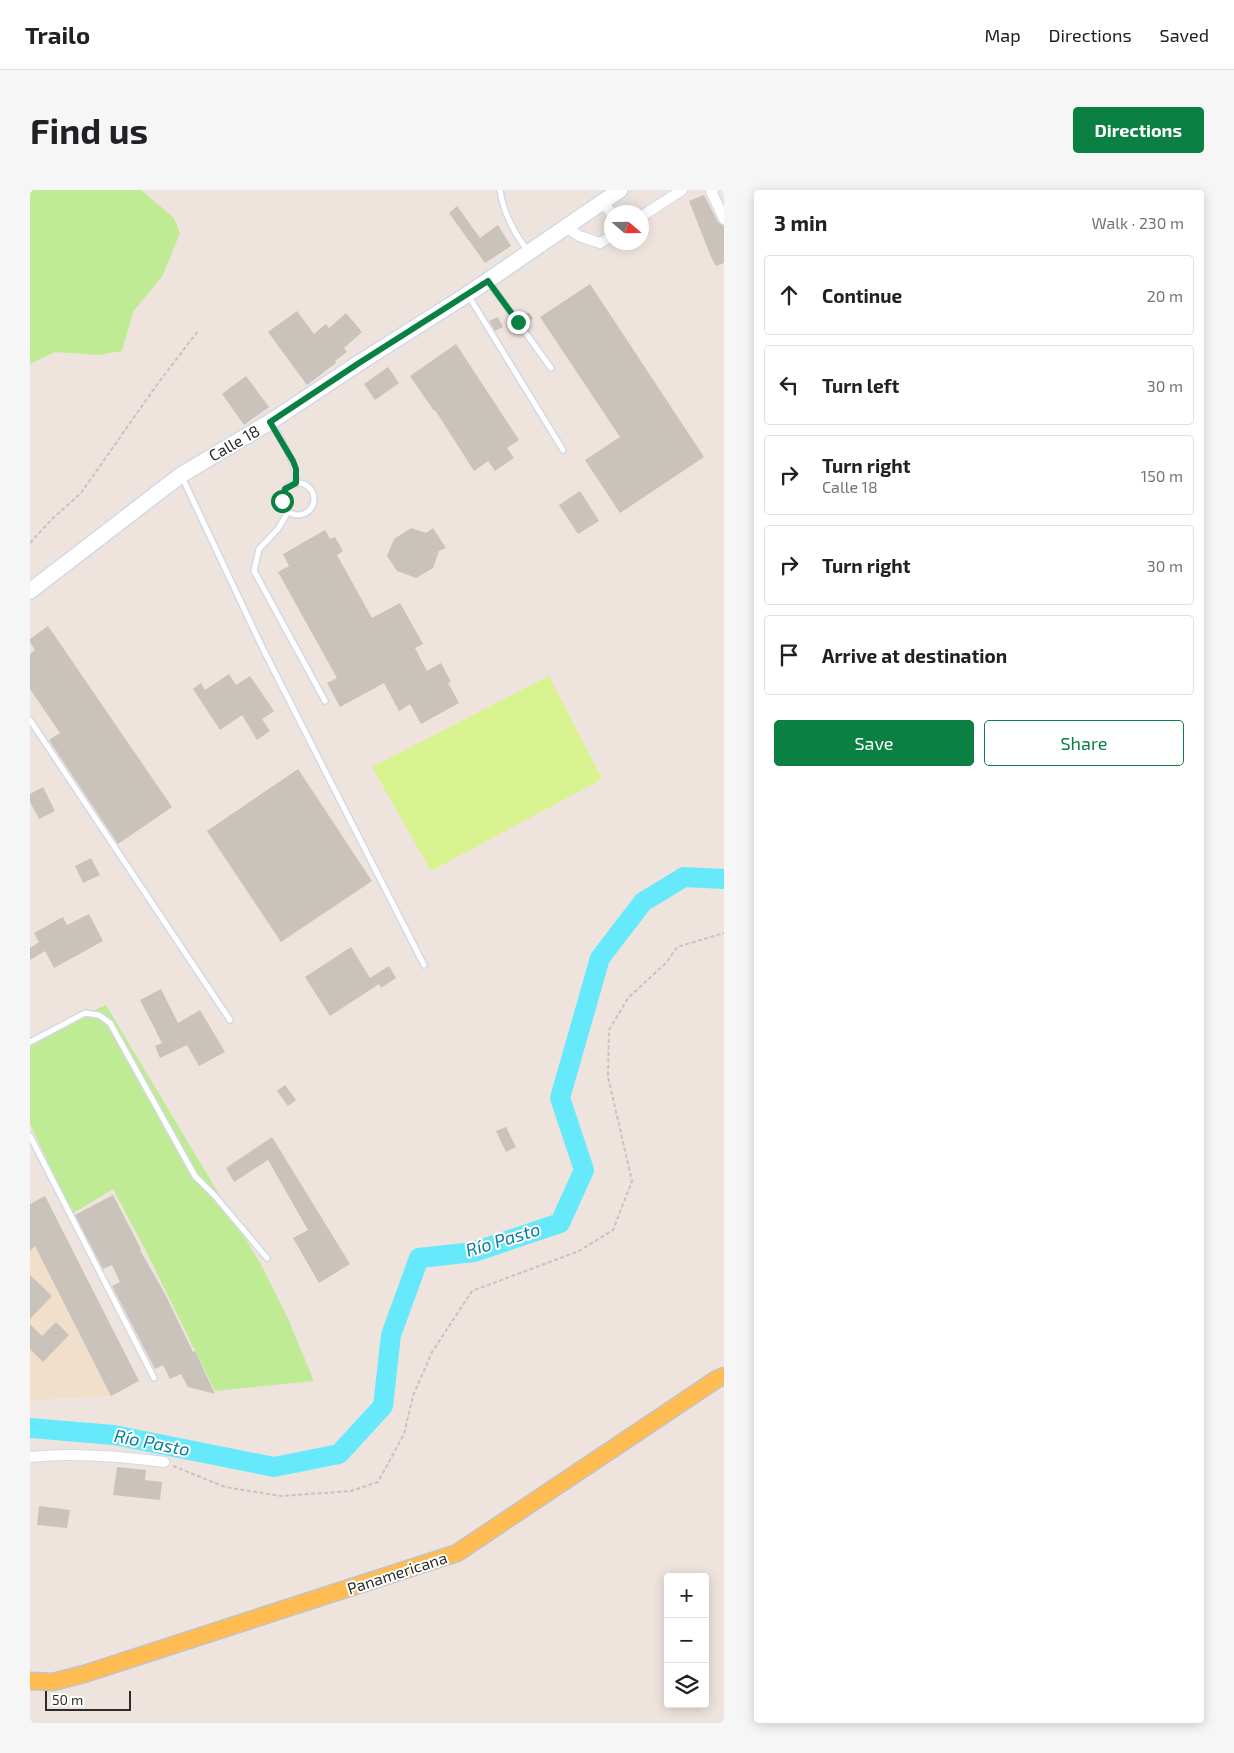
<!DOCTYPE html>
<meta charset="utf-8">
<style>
body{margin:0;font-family:"Exo 2",sans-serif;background:#f6f6f6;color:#202124}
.controls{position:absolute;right:15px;bottom:15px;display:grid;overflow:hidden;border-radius:5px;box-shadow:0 2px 12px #0003}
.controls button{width:45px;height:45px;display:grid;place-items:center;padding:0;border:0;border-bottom:1px solid #e0e0e0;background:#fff;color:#202124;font:25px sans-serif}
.compass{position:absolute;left:574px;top:15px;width:45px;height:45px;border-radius:50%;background:#fff;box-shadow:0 2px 12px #0003;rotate:110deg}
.scale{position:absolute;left:15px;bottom:12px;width:86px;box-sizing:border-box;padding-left:5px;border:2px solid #2c2c2c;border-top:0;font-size:14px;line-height:18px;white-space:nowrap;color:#2c2c2c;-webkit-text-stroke:4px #fff;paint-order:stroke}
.stop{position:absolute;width:15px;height:15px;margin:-11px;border:4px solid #0b8043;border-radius:50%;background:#fff}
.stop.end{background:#0b8043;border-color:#fff;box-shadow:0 1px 5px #0008}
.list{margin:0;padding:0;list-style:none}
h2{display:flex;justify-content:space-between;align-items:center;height:65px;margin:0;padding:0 20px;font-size:21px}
h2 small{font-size:16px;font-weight:400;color:#757577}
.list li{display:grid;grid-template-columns:32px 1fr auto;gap:15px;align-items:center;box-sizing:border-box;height:80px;margin:0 10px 10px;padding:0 10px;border:1px solid #e0e0e0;border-radius:5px}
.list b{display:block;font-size:19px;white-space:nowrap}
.list p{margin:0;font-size:16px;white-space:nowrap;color:#757577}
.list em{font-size:16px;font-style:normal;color:#757577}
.actions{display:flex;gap:10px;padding:15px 20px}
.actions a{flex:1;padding:11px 0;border:1px solid #0b8043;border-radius:5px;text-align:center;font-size:18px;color:#0b8043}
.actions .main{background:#0b8043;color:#fff}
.icon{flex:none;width:28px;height:28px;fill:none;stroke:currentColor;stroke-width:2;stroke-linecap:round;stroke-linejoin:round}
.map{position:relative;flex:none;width:694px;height:1533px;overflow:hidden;border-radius:5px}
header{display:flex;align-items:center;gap:30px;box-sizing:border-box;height:70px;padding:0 25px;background:#fff;border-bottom:1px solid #e0e0e0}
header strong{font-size:24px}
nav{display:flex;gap:28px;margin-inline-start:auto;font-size:18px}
.intro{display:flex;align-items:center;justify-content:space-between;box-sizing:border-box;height:120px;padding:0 30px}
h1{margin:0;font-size:35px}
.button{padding:12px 22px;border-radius:5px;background:#0b8043;color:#fff;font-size:18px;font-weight:700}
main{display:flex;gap:30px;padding:0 30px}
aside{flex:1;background:#fff;border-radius:5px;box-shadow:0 2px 12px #0003}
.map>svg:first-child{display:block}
.education{fill:#f2dfcb}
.green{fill:#bfeb94}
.pitch{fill:#d8f38f}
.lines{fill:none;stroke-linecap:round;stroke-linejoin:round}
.river{stroke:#66eafb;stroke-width:20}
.building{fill:#c9c3bb}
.lane-casing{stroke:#d2d9e6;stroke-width:8}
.street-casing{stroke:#d2d9e6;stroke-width:12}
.secondary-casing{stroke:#d2d9e6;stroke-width:18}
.primary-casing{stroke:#c4c4c4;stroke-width:19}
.path{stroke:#c4c4c4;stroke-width:2;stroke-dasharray:4 2.5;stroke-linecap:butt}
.lane{stroke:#fff;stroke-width:5}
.street{stroke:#fff;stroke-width:10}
.secondary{stroke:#fff;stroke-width:15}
.primary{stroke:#ffbc52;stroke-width:16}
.route{stroke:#0b8043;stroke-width:6}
.labels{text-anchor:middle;stroke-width:4;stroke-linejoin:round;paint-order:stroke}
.street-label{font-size:16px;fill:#2c2c2c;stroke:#fff}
.water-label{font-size:18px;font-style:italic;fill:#027f9c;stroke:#fff}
</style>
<header>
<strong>Trailo</strong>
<nav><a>Map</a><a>Directions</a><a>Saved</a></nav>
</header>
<div class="intro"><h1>Find us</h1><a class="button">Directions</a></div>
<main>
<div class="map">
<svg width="694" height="1533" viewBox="0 0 694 1533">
<rect width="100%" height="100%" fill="#efe4dd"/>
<polygon class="education" points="0,1046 81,1206 0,1210"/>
<g class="green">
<polygon points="0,0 111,0 144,28 150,43 133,85 103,122 92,161 69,165 25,162 0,174"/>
<polygon points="76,815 233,1078 259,1131 284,1191 185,1201 116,1061 83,999 42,1024 0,934 0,848"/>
</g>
<polygon class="pitch" points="519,486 572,589 401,681 342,577"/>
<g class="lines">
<polyline class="river" points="0,1238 84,1245 244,1277 309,1264 353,1216 361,1145 389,1068 444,1062 530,1033 554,980 530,908 570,768 613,712 654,687 694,689"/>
</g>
<g class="building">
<polygon points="674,5 688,32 694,36 694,73 686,76 681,67 659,11"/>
<polygon points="427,16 450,48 468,35 481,56 455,73 419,23"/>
<polygon points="560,94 674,267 590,323 555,270 590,247 510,127"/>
<polygon points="267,121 284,144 296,134 299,138 316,123 332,142 314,158 317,162 305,171 306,173 277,195 238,142"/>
<polygon points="494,123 499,123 503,128 498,132 492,131 491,127"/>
<polygon points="468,127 473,137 465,141 459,131"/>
<polygon points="426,154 489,250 477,258 484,268 465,281 458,271 444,281 405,220 404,221 380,186"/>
<polygon points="358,177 369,193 345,210 334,194"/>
<polygon points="216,186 239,217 214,235 192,204"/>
<polygon points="550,301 569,331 548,344 529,315"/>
<polygon points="381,338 396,343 403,338 416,358 409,361 403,378 386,388 367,381 357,366 364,349"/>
<polygon points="295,340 300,349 305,347 313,361 307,365 342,428 370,413 393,454 385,458 397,481 411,473 421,492 418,493 429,513 391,534 380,514 369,521 354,493 310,517 297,493 307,488 248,382 259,376 253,364"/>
<polygon points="18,436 142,617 88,654 19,550 30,543 0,499 0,464 5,460 0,452 0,449"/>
<polygon points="199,484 206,495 220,486 244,521 232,529 240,541 227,550 212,525 190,540 163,499 171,493 175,500"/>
<polygon points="268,579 342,691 251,752 177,641"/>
<polygon points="13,597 25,621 9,629 0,612 0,604"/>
<polygon points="61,668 70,685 53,693 45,676"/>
<polygon points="59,724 73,751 24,778 15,761 0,770 0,758 9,752 4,743 33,727 37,735"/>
<polygon points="321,757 340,788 359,776 366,788 351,798 349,794 300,826 275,787"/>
<polygon points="131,799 148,833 170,820 195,862 169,876 157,855 130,868 125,856 132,853 110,810"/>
<polygon points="255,895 266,910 258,916 247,901"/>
<polygon points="476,937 486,957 476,962 466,941"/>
<polygon points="242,947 320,1074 289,1093 263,1048 278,1040 238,970 204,992 196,978"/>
<polygon points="83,1005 111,1059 110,1060 135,1104 163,1162 165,1161 185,1204 158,1197 151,1184 140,1189 133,1175 125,1179 82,1096 90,1092 82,1075 73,1079 45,1025"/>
<polygon points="15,1006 109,1191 81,1206 5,1056 0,1061 0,1014"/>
<polygon points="0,1085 22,1106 0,1129"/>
<polygon points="26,1132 39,1145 13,1172 0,1159 0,1134 12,1146"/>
<polygon points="87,1277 116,1280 115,1290 132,1292 130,1310 83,1305"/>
<polygon points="9,1316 40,1320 37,1338 7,1335"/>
</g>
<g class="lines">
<defs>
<g id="lane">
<path d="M 470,0 C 473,22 485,45 499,62"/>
<polyline points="458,91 521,178"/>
<polyline points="438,105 533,260"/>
<path d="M 242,234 C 253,254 266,270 266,293"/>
<polyline points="152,287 234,461 394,775"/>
<circle cx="268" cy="309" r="16"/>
<polyline points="258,322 248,339 229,359 224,381 295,511"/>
<polyline points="0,530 200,830"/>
<polyline points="0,852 55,823 69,825 80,833 165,986 185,1006 237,1068"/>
<polyline points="0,946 124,1188"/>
</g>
<g id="street">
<polyline points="683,0 681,1 694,29"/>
<polyline points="573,11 582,25"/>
<polyline points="612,26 652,0"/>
<polyline points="536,37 549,46 570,53 582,46"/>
<path d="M 0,1267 C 45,1262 90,1266 134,1272"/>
</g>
<polyline id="secondary" points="0,401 151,285 240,232 329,173 438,104 590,0"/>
<polyline id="primary" points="0,1491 23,1492 54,1484 427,1363 687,1189 694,1186"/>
</defs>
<use href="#lane" class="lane-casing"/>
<use href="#street" class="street-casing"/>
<use href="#secondary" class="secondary-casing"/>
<use href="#primary" class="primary-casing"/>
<g class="path">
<polyline points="0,353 21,330 51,303 126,196 168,141"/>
<polyline points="143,1276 195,1297 251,1306 321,1301 348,1292 374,1244 383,1206 402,1162 442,1101 549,1061 583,1040 602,991 578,887 579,840 598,808 636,773 647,757 694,743"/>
</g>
<use href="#lane" class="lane"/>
<use href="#street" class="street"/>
<use href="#secondary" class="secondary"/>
<use href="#primary" class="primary"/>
</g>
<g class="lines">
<polyline class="route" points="252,311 255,299 266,293 266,279 263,271 240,232 329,173 458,91 488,132"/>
</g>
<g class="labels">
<g class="street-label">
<text transform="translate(204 253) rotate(-30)" y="6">Calle 18</text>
<text transform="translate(367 1383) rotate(-18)" y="6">Panamericana</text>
</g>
<g class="water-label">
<text transform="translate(473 1050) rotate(-17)" y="6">Río Pasto</text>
<text transform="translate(122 1253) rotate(11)" y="6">Río Pasto</text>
</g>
</g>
</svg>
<div class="controls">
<button>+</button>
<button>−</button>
<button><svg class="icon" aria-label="layers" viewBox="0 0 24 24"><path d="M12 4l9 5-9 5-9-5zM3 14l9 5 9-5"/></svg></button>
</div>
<svg class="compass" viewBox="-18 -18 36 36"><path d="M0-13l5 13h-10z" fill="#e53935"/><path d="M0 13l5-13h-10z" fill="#757577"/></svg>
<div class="scale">50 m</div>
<div class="stop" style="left:252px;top:311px"></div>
<div class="stop end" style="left:488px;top:132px"></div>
</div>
<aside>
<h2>3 min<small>Walk · 230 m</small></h2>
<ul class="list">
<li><svg class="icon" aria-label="ahead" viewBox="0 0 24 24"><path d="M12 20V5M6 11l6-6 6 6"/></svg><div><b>Continue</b></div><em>20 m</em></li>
<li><svg class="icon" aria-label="left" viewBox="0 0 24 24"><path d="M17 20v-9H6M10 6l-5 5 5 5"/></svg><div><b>Turn left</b></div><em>30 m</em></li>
<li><svg class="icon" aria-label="right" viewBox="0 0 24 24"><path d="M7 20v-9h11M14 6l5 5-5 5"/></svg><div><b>Turn right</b><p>Calle 18</p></div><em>150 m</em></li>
<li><svg class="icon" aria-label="right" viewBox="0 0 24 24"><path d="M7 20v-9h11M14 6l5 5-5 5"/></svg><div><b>Turn right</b></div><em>30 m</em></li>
<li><svg class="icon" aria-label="arrive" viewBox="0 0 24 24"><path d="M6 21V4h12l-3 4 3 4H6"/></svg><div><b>Arrive at destination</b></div></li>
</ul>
<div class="actions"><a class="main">Save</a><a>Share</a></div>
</aside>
</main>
